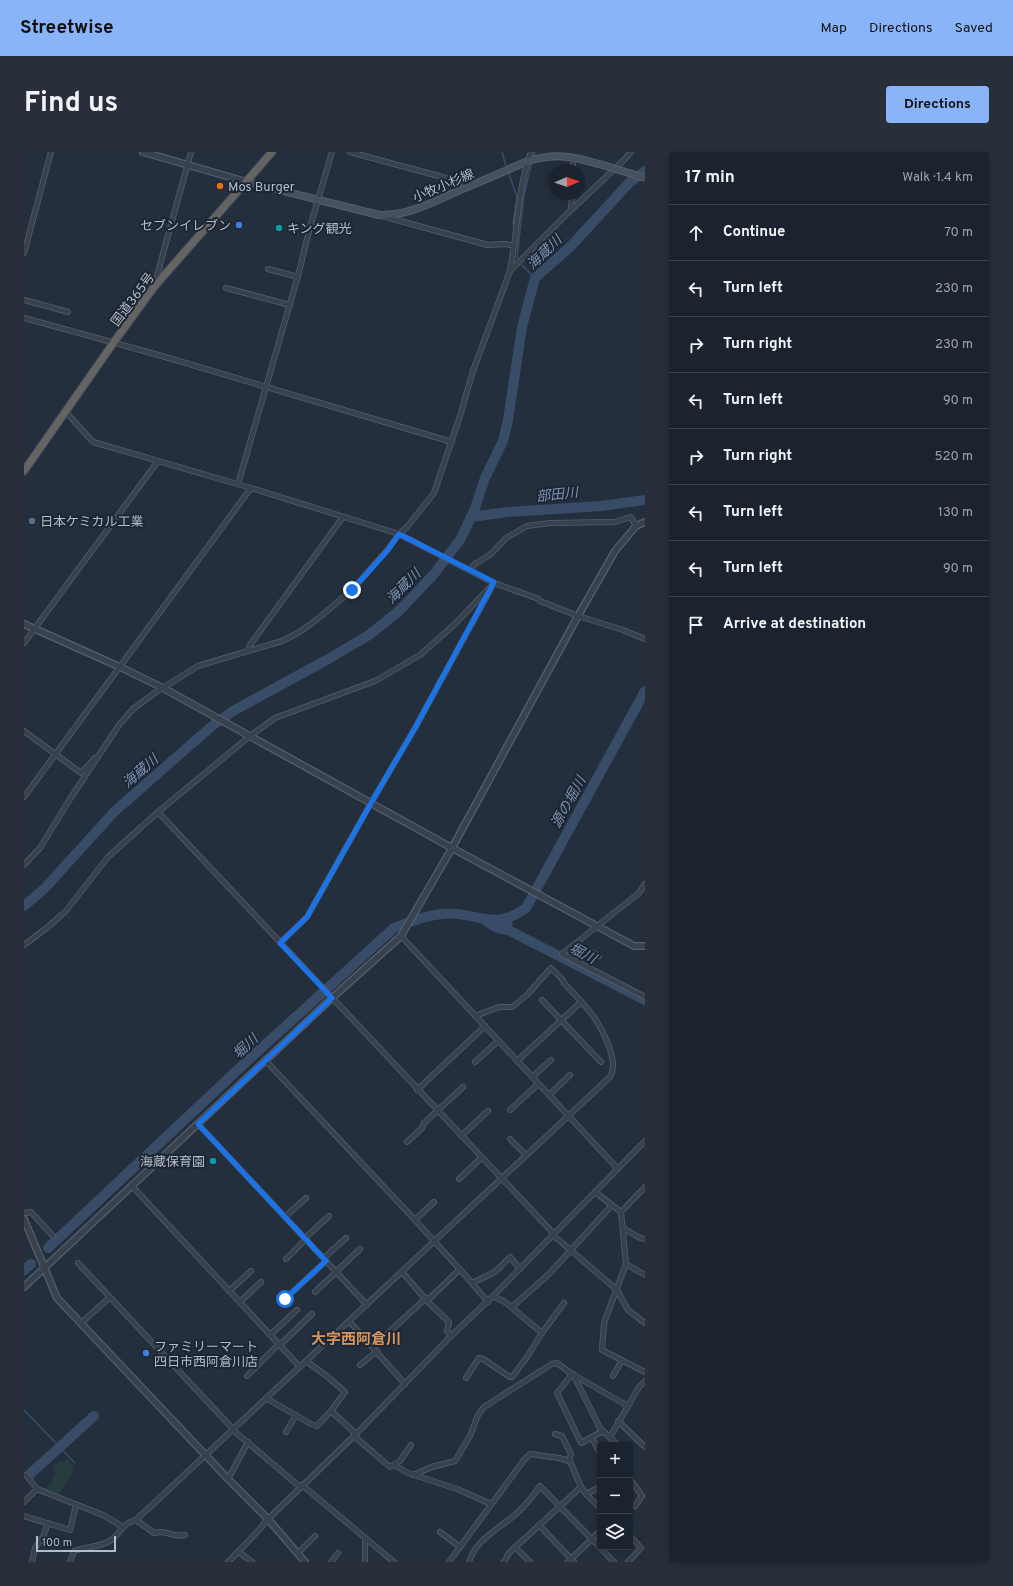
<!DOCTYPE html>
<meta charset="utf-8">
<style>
body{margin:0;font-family:Overpass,"Noto Sans JP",sans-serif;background:#282f3a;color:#f1f3f6}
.controls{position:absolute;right:12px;bottom:12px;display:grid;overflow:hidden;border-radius:4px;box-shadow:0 2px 6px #0003}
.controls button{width:36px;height:36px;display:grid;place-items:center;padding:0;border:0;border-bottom:1px solid #39404a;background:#1b232e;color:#f1f3f6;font:20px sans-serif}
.compass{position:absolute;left:525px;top:12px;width:36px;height:36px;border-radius:50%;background:#1b232e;box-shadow:0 2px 6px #0003;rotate:88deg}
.scale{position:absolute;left:12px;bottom:10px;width:80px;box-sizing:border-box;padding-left:4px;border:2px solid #b4bcc9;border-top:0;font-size:11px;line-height:14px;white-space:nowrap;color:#b4bcc9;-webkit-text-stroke:3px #1d2633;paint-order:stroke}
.stop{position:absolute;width:12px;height:12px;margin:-9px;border:3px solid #1a73e8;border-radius:50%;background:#fff}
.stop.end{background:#1a73e8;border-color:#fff;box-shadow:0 1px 4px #0008}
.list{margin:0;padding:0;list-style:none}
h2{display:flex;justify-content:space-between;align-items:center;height:52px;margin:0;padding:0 16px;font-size:17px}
h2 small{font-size:13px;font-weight:400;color:#a0a4aa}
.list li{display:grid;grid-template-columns:26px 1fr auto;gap:12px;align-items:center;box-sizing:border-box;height:56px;padding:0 16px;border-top:1px solid #39404a}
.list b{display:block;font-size:15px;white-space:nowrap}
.list em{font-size:13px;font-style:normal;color:#a0a4aa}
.icon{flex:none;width:22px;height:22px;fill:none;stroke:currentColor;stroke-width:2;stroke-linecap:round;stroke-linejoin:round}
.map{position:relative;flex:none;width:621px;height:1410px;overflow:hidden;border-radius:4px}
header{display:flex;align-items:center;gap:24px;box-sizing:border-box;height:56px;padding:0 20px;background:#8ab4f8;color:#111}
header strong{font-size:19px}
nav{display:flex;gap:22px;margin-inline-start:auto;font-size:14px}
.intro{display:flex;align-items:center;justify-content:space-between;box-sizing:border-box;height:96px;padding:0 24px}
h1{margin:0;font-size:28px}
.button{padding:10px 18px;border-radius:4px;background:#8ab4f8;color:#111;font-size:14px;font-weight:700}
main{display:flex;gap:24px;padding:0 24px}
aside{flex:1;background:#1b232e;border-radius:4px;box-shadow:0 2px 6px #0003}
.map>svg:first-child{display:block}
.green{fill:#263c3f}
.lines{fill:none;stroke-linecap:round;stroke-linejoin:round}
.stream{stroke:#394c67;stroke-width:1.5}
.river{stroke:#394c67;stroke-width:10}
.minor-casing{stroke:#565f6c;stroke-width:6}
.tertiary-casing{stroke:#565f6c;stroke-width:8}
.secondary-casing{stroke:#565f6c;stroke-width:8}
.trunk-casing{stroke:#434c59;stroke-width:9}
.minor{stroke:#38414e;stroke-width:4.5}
.tertiary{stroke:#38414e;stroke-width:5.5}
.secondary{stroke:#465061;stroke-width:6}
.trunk{stroke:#656462;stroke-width:7}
.secondary-bridge-casing{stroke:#565f6c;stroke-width:8;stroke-linecap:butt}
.secondary-bridge{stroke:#465061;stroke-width:6}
.route{stroke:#1a73e8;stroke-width:5}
.food-dot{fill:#e8710a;stroke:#1d2633;stroke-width:1.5}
.shop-dot{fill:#3f7fe0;stroke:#1d2633;stroke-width:1.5}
.culture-dot{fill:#0f9aa8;stroke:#1d2633;stroke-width:1.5}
.service-dot{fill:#5c6f8a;stroke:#1d2633;stroke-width:1.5}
.labels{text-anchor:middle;stroke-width:4;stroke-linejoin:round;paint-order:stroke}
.street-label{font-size:13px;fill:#b4bcc9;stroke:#1d2633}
.poi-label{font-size:13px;fill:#b4bcc9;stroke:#1d2633;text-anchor:start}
.water-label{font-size:14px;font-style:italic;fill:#7c92b1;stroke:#1d2633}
.quarter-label{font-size:15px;font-weight:bold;fill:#d59563;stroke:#1d2633}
</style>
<header>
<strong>Streetwise</strong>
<nav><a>Map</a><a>Directions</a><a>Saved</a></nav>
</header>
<div class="intro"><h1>Find us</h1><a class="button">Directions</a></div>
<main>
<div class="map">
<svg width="621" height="1410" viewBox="0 0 621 1410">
<rect width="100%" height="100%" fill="#242f3e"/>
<path class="green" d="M 43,1307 L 49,1314 C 49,1327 39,1332 34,1343 L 21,1337 L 28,1330 L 28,1327 L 32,1322 L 28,1316 L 31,1312 L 37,1309 L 40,1310 Z"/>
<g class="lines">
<g class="stream">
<polyline points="478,0 482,14"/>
<polyline points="509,6 511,0"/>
<polyline points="485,22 493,45 489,72"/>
<polyline points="493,106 500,43 508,9"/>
<polyline points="498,113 511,126"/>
<polyline points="0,1258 51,1311"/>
</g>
<g class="river">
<polyline points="447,365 484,360 577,354 621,348"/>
<polyline points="0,754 21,736 90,660 188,574 209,559 306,506 345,483 376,458 410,422 436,388 450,359 461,326 479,289 484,268 498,175 511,126 547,94 605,31 621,19"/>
<polyline points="483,767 484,778 621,848"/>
<path d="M 461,768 C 467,773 476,778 484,778"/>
<path d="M 24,1096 L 222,910 L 370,776 C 385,770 400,764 417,762 C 452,758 468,781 502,756 L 621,539"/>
<polyline points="0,1118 7,1112"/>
<polyline points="5,1323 70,1264"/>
</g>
<defs>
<g id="minor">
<polyline points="326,0 448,33"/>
<polyline points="549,18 549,12"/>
<polyline points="547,58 548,42"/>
<path d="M 490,94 C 494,63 496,29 507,0"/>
<polyline points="0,101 27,0"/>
<polyline points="244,117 274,125"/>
<polyline points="486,119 547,58 599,9 607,0"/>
<polyline points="131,131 167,0"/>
<polyline points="202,136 266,153"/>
<polyline points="0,148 44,160"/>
<polyline points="0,166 138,204 428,290"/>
<polyline points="214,332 274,124 286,75 308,0"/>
<polyline points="445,418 451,412 467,402 482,386 503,374 526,371 591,370 607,365 612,374"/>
<polyline points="0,491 134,309"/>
<polyline points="224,499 226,493 319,365"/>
<polyline points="0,579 57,621 71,606"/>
<polyline points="0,645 227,336"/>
<polyline points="134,660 530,1082"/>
<polyline points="0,713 16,696 46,647 95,573 109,557 132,540 174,514 258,489 274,481 291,469 328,438 364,397 375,382 383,375 410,341 436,264 449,219 486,119 490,94 481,92 464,93 358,64"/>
<polyline points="621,732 615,741 538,802 621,845"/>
<polyline points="377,784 594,1017"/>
<polyline points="256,791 283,765 347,651 391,576 470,431 515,447 516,449 554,464 599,478 621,487"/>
<polyline points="552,792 575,804"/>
<polyline points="0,793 24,775 42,759 84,705 134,660 226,584 251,566 351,529 396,503 431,472 470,431 375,382 227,336 69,290 42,260"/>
<polyline points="518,848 577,910"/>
<polyline points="241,908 391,1068 441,1123 464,1150"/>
<polyline points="493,909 557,850"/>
<polyline points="451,910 474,889"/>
<polyline points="508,925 527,908"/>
<polyline points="393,938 461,874"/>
<polyline points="525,943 546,923"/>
<polyline points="486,958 514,932"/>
<polyline points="174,972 343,1153"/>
<polyline points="437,984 464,959"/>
<polyline points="486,987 502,1003"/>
<polyline points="383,990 398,976 400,971 439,935"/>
<polyline points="435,1027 457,1006"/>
<polyline points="108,1034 276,1215"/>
<polyline points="571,1040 597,1060 602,1112 580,1171 578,1198 621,1220"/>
<polyline points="597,1060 621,1035"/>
<polyline points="0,1061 7,1060 29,1084"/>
<polyline points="261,1065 282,1046"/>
<polyline points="391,1068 410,1050"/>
<polyline points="599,1076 614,1085 621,1087"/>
<polyline points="529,1083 593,1138 604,1158 621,1171"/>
<polyline points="281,1086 305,1064"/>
<polyline points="300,1106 322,1086"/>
<polyline points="262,1107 282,1087"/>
<polyline points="54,1111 209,1277"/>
<polyline points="602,1112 621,1123"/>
<polyline points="378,1120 404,1150 425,1170 423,1179 427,1184"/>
<polyline points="448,1131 471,1120 486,1105 496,1117"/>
<polyline points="205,1139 227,1119"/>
<polyline points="291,1140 336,1097"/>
<polyline points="258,1143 265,1151"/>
<polyline points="261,1147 302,1109"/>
<polyline points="404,1148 436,1117"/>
<polyline points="216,1150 237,1130"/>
<polyline points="488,1155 525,1122 588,1053"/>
<polyline points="325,1169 381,1232"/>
<polyline points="57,1171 85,1146"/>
<polyline points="518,1181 540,1151"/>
<polyline points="246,1183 273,1158"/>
<polyline points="256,1193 288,1162"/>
<polyline points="349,1195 402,1146"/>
<polyline points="282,1209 304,1225 321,1240 307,1259 332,1282"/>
<polyline points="336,1213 353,1199"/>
<polyline points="548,1222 533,1241 557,1291 579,1279 594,1293"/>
<polyline points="549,1222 578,1280"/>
<polyline points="223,1224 255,1192"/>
<polyline points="589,1224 598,1208"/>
<polyline points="442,1226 455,1206 459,1207 486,1225 488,1225 503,1205 518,1181 481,1150 469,1144"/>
<polyline points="242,1246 287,1272 293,1274 307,1259"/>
<polyline points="594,1269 621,1295"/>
<polyline points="209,1278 276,1335"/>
<polyline points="262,1280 272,1263"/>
<polyline points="531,1282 538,1284 547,1302 545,1309"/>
<polyline points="330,1284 366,1315 376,1309 387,1293"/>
<polyline points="586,1285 615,1235 621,1229"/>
<polyline points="568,1286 576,1301"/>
<polyline points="370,1313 384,1321 433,1337 467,1352"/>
<polyline points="2,1323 13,1337 79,1363 99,1375"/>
<polyline points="389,1323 408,1315 431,1309 446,1284 454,1263 460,1255 528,1212 533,1211 548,1222 604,1254"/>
<polyline points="204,1327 224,1290"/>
<polyline points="606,1327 618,1344 611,1354"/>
<polyline points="278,1333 370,1410"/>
<polyline points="562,1342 576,1335"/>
<polyline points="0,1350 13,1337"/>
<polyline points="0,1364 46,1378 52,1353"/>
<path d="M 112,1368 L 130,1381 C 144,1377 148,1386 161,1383"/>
<polyline points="515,1373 550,1410"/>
<polyline points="416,1380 436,1395"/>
<polyline points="491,1395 506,1410"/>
<polyline points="215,1400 228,1410"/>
<polyline points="274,1401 291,1384"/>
<polyline points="8,1410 11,1396 19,1385 24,1371"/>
<path d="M 46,1410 L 50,1399 C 62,1394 76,1396 87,1388 C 97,1381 98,1371 112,1368 L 586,925 C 595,911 581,883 573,870 C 565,856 551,843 540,831 L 539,828 L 527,816 L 503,843 L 488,855 L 475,855 L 451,864"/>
<polyline points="204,1410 234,1379 244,1367 332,1282 427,1184 469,1144 621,989"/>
<polyline points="307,1410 314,1401"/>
<polyline points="341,1410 341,1386"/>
<polyline points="425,1410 500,1308 506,1302 535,1306 546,1309 557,1335 562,1342 576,1356"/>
<path d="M 445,1410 C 452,1387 475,1377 492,1362 C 501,1354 509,1344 516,1334 L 590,1410"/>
<polyline points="480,1410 485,1401 557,1335"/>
<polyline points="544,1410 576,1379"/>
<polyline points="604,1410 617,1396 606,1384"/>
</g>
<g id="tertiary">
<polyline points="119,0 223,30"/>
<polyline points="0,472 96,515 139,536 428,696 554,464 591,399 612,374 621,370"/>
<polyline points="0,1067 33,1146 204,1327 244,1367 281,1410"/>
<polyline points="0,1135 308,846 377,784 428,696 610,794 621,794"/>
</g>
<path id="secondary" d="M 223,30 L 355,63 C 384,64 410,50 436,38 C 458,29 481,19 504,9 C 535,0 551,5 582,14"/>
<polyline id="trunk" points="0,319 90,190 130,135 248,0"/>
</defs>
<use href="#minor" class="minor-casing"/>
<use href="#tertiary" class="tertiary-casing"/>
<use href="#secondary" class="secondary-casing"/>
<use href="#trunk" class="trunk-casing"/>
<use href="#minor" class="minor"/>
<use href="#tertiary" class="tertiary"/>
<use href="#secondary" class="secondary"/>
<use href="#trunk" class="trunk"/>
<defs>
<polyline id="secondary-bridge" points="582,14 621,26"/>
</defs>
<use href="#secondary-bridge" class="secondary-bridge-casing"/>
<use href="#secondary-bridge" class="secondary-bridge"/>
</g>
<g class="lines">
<polyline class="route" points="261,1147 302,1109 174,972 308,846 256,791 283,765 347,651 391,576 470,430 375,382 364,398 328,438"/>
</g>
<circle class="food-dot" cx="196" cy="34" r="4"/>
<g class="shop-dot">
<circle cx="215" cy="73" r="4"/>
<circle cx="122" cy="1201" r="4"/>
</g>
<g class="culture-dot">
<circle cx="255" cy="76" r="4"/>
<circle cx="189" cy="1009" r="4"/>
</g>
<circle class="service-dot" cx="8" cy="369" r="4"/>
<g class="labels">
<g class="street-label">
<text transform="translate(419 33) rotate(-23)" y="5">小牧小杉線</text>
<text transform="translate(108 147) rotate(-53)" y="5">国道365号</text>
</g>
<g class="poi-label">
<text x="204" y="39">Mos Burger</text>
<text x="207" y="78" text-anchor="end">セブンイレブン</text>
<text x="263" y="81">キング観光</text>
<text x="16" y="374">日本ケミカル工業</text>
<text x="181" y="1014" text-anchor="end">海蔵保育園</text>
<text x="130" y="1199">ファミリーマート<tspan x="130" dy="15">四日市西阿倉川店</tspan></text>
</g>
<g class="water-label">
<text transform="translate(520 100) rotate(-44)" y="5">海蔵川</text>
<text transform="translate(533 342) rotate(-6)" y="5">部田川</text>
<text transform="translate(379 434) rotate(-45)" y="5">海蔵川</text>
<text transform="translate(116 619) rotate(-41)" y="5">海蔵川</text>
<text transform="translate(544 650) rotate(-61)" y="5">源の堀川</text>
<text transform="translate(559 801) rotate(27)" y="5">堀川</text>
<text transform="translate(221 894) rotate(-43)" y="5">堀川</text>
</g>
<g class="quarter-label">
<text x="332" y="1192">大字西阿倉川</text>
</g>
</g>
</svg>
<div class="controls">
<button>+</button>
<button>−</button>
<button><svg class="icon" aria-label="layers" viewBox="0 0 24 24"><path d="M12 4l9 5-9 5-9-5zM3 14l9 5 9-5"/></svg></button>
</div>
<svg class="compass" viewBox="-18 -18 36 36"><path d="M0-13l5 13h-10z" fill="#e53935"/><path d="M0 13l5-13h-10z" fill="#a0a4aa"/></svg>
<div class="scale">100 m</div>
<div class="stop" style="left:261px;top:1147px"></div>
<div class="stop end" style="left:328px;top:438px"></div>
</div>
<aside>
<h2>17 min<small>Walk · 1.4 km</small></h2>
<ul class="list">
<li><svg class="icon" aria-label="ahead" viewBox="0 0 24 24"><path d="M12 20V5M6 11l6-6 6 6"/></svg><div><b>Continue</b></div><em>70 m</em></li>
<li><svg class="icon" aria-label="left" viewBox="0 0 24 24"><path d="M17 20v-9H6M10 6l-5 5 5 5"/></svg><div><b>Turn left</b></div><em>230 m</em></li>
<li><svg class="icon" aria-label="right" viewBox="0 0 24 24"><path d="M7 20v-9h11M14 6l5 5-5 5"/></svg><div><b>Turn right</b></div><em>230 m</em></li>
<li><svg class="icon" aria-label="left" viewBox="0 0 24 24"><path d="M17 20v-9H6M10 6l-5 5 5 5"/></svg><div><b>Turn left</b></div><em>90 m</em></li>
<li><svg class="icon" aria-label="right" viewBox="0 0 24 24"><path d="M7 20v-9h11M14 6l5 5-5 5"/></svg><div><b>Turn right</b></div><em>520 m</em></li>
<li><svg class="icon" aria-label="left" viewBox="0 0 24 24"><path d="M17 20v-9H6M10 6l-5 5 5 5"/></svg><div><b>Turn left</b></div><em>130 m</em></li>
<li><svg class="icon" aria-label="left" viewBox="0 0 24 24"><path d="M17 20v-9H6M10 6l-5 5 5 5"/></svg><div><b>Turn left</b></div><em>90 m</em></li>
<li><svg class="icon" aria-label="arrive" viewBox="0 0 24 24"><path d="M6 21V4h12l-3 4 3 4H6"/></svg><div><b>Arrive at destination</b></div></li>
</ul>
</aside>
</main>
